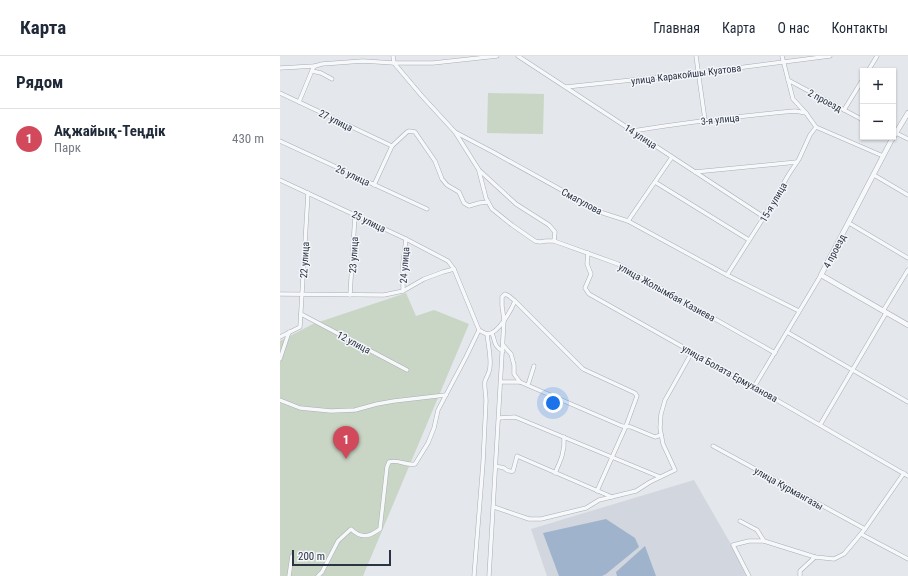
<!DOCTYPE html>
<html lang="ru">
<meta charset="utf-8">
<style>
body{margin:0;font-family:"Roboto Condensed",sans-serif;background:#f6f6f7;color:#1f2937}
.controls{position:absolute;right:12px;top:12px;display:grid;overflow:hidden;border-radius:0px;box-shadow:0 1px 3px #0004}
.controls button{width:36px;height:36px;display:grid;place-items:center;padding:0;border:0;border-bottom:1px solid #e0e1e3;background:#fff;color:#1f2937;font:20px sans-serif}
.scale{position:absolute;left:12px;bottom:10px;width:99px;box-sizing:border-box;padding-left:4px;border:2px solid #2b3445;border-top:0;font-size:11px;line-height:14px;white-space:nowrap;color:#2b3445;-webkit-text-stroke:3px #f4f6f9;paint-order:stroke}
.you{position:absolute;left:273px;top:347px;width:14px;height:14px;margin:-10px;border:3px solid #fff;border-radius:50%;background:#1a73e8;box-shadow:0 0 0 6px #1a73e833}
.badge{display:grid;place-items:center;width:26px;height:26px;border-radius:50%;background:#d1495b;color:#fff;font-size:13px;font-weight:700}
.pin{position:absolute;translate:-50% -33px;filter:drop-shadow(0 1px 2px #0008)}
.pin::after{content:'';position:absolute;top:21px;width:14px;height:12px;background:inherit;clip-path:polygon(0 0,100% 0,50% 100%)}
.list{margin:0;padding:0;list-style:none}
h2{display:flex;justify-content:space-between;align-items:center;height:52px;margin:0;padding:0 16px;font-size:17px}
h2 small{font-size:13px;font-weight:400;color:#747a83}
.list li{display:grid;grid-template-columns:26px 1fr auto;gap:12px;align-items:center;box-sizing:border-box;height:60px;padding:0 16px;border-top:1px solid #e0e1e3}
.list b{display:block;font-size:15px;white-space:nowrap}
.list p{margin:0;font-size:13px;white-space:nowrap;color:#747a83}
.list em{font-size:13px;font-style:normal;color:#747a83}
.map{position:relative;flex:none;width:628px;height:520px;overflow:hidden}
header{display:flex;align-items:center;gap:24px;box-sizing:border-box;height:56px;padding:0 20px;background:#fff;border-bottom:1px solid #e0e1e3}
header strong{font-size:19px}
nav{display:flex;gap:22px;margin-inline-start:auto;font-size:14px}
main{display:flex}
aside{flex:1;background:#fff}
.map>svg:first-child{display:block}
.built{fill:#d2d6de}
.green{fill:#c9d6c5}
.water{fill:#9fb4cc}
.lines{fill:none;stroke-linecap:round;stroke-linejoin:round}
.minor-casing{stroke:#a9aeb7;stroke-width:4.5}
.tertiary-casing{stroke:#a9aeb7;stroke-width:5.5}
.minor{stroke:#f7f8fa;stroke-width:3.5}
.tertiary{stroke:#f7f8fa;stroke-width:4.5}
.labels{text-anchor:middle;stroke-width:3;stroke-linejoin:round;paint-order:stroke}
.street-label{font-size:10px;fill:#2b3445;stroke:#f4f6f9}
</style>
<header>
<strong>Карта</strong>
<nav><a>Главная</a><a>Карта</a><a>О нас</a><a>Контакты</a></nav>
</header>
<main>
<aside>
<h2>Рядом<small></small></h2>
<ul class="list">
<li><span class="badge">1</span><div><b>Ақжайық-Теңдік</b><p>Парк</p></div><em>430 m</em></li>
</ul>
</aside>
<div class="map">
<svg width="628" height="520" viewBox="0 0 628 520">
<rect width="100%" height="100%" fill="#e4e7ec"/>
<polygon class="built" points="414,424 452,490 466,520 267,520 251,473"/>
<g class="green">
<polygon points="208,37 264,38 263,78 207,77"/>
<polygon points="126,237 136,260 154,254 189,268 83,520 0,520 0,285 33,268"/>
</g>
<g class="water">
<polygon points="326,463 355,482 359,491 326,518 322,520 279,520 263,477"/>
<polygon points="365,490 376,520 337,520 336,516"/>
</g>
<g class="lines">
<defs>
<g id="minor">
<polyline points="113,0 114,7 141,39 175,76 213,96 323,157 348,165 447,219 519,255"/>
<polyline points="238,0 484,161"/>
<polyline points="416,0 425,64"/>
<polyline points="502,0 513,43 526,57 536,71"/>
<polyline points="0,12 35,10"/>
<polyline points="32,15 41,17 52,23"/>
<polyline points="588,15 597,0"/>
<polyline points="508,24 583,64"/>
<polyline points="286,31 418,17 550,0"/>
<polyline points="0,37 112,90"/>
<polyline points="19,46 33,12 35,10 42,8 83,5 114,7 153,7 217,0"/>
<polyline points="564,54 583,23"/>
<polyline points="536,71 603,100"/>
<path d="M 353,75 C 407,66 461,60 515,55 L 526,57"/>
<polyline points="175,76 199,114 236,148 269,169 275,176 274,185 338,208 495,297"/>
<polyline points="616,77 628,83"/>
<polyline points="0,85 147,153"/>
<polyline points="199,115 206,142 212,153 232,169 255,185 260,186 266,185 274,185"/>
<polyline points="415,116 517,106"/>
<polyline points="594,119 628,139"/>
<path d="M 0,124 L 126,183 L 168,205 L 174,213 L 199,274 L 186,301 L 158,354 L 154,372 L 148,387 L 135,408 C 126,410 118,403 109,406 L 107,411 L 100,473 C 89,481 81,483 71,473 L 58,485 L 42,516 L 38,520"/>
<polyline points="375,126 469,184"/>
<polyline points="94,129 112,90 127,76 129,75 135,76 155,105 162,123 167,129 179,136 184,147 189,150 199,147 208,146"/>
<polyline points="348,165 392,101"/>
<polyline points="569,167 628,202"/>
<polyline points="308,197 307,208 311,218 305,232 309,238 474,331 628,420"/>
<polyline points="447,219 484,161 509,118 519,103 530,79 536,71"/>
<polyline points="123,235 123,207 126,183"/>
<polyline points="0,238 104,239 123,235 144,223 163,216 174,213"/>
<polyline points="70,239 75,159"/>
<polyline points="603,255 628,214"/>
<polyline points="21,258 127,314"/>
<path d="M 199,274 C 201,275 205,278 208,278 C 219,277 231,254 235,245"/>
<polyline points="507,276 628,346"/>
<path d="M 212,277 C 215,285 214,291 223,295"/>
<polyline points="0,281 20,271 28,137"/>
<polyline points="223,289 231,298 234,309 234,318 240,326"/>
<polyline points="0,303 9,276"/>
<polyline points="221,326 240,326 342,370 351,371 375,381 381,379"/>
<polyline points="248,329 254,310"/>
<polyline points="474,331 541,219"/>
<polyline points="0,344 20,352 51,355 75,354 97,348 114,345 166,339"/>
<polyline points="219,362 235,361 380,421"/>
<polyline points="540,369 606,257"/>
<polyline points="433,390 585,473"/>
<path d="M 216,410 C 218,411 221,411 224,412 C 227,415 229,416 233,415 L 237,400 L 332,441"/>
<path d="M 275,417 C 281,404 285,395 284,381"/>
<polyline points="214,451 249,463 261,463 306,452 319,444 356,435 370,426 395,414 383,388 380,372 381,358 385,344 393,330 412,296"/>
<polyline points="460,465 477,474 484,485"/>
<polyline points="581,478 628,503"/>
<polyline points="9,520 12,500"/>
<path d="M 194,520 L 203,407 L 206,345 C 206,338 204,331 205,325 C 207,320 210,316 210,310 C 211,300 208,288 207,278"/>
<polyline points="209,520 224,264 222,250 222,241 225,238 229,240 235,245 303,313 355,337 357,340 346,370 317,435"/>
<polyline points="469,520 453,489 469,485 484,485 535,501 554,503 564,498 585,473 624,417"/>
<polyline points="520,520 520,515 535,501"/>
</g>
<polyline id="tertiary" points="628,57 611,85 541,219 628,269"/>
</defs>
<use href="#minor" class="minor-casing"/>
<use href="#tertiary" class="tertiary-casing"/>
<use href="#minor" class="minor"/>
<use href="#tertiary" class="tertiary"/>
</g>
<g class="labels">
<g class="street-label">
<text transform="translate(406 18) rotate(-7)" y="4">улица Каракойшы Куатова</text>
<text transform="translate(545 44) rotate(28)" y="4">2 проезд</text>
<text transform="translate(440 63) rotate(-6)" y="4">3-я улица</text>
<text transform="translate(56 64) rotate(26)" y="4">27 улица</text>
<text transform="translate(361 80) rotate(33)" y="4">14 улица</text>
<text transform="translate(73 119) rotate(25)" y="4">26 улица</text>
<text transform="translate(302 145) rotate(28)" y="4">Смагулова</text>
<text transform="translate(493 146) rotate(-60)" y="4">15-я улица</text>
<text transform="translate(89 165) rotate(26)" y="4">25 улица</text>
<text transform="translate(554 195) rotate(-62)" y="4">4 проезд</text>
<text transform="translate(73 199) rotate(-87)" y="4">23 улица</text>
<text transform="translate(24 204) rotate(-87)" y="4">22 улица</text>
<text transform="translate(124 209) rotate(-86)" y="4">24 улица</text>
<text transform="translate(387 236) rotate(29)" y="4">улица Жолымбая Казиева</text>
<text transform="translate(74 286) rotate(28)" y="4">12 улица</text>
<text transform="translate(450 317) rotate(29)" y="4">улица Болата Ермуханова</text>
<text transform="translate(509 432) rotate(29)" y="4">улица Курмангазы</text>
</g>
</g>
</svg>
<div class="controls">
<button>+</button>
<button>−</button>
</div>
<div class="scale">200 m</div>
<div class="you"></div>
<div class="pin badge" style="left:66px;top:403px">1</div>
</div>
</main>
